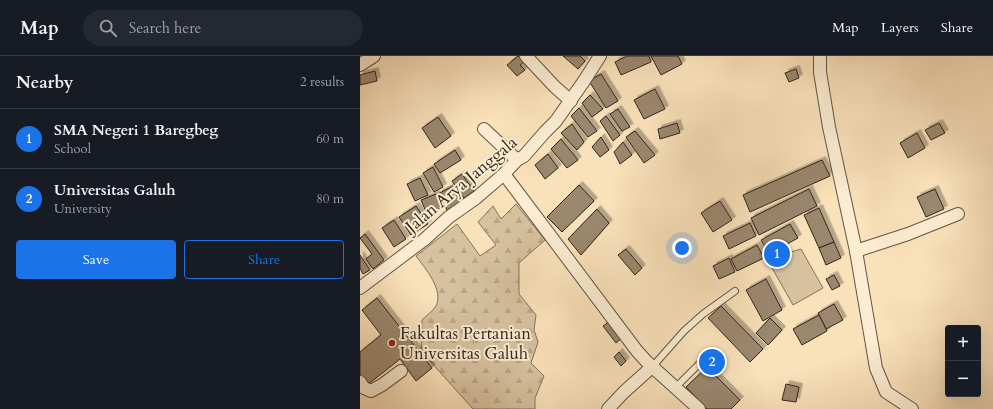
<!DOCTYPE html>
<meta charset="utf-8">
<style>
body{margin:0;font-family:Cardo,serif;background:#242831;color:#f1f3f6}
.controls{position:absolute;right:12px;bottom:12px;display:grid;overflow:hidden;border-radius:4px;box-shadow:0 4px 16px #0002}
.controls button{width:36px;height:36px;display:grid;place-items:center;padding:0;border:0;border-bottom:1px solid #363941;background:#171b24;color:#f1f3f6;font:20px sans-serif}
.you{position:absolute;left:322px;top:192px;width:14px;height:14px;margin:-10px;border:3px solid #fff;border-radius:50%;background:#1a73e8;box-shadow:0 0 0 6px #1a73e833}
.badge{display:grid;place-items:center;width:26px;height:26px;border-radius:50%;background:#1a73e8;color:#fff;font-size:13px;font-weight:700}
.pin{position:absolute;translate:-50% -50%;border:2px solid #fff;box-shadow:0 1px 4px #0006}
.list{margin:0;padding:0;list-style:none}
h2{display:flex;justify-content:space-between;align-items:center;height:52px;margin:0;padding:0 16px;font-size:17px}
h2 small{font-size:13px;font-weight:400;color:#9ea1a6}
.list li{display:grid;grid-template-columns:26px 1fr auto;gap:12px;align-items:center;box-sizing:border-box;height:60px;padding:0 16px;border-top:1px solid #363941}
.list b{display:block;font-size:15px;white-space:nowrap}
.list p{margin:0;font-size:13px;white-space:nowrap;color:#9ea1a6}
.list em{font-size:13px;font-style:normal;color:#9ea1a6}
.actions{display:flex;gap:8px;padding:12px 16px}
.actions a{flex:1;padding:9px 0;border:1px solid #1a73e8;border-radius:4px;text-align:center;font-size:14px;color:#1a73e8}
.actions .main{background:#1a73e8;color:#fff}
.icon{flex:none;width:22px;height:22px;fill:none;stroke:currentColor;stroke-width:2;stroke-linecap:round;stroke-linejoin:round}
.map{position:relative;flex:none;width:633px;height:353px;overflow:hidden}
header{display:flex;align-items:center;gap:24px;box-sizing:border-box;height:56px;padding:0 20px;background:#171b24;border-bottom:1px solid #363941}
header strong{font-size:19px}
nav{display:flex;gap:22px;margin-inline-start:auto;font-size:14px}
.search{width:280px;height:36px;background:#242831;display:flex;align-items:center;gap:10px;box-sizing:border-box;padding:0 14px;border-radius:22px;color:#9ea1a6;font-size:15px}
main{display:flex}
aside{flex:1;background:#171b24}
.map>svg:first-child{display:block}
.green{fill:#d7c19f;stroke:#85735e}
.forest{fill:url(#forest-firs);stroke:#85735e}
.building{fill:#9a876e;stroke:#33251c;filter:url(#shadow)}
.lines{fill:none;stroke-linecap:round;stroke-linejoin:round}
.lane-casing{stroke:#645444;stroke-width:8}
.street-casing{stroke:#645444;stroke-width:14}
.lane{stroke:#fbecd2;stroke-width:6}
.street{stroke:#fbecd2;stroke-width:12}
.poi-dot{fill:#8f2418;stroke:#fbecd2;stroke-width:1.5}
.labels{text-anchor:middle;stroke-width:4;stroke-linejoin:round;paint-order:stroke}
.street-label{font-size:17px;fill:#33251c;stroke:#fbecd2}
.poi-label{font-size:17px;fill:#33251c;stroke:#fbecd2;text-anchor:start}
</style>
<header>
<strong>Map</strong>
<div class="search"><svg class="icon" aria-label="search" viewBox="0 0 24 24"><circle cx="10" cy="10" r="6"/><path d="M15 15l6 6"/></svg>Search here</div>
<nav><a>Map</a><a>Layers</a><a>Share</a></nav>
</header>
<main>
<aside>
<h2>Nearby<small>2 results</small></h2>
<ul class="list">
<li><span class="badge">1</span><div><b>SMA Negeri 1 Baregbeg</b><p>School</p></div><em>60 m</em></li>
<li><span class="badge">2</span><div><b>Universitas Galuh</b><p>University</p></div><em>80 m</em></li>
</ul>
<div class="actions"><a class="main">Save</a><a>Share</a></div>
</aside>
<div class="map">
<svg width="633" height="353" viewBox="0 0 633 353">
<defs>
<pattern id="forest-firs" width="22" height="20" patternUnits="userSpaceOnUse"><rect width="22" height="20" fill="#d7c19f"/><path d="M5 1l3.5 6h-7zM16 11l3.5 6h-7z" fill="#b9a688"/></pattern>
<filter id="shadow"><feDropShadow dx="3.5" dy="-3.5" stdDeviation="0" flood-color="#0004"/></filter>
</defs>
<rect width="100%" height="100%" fill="#f9e1ba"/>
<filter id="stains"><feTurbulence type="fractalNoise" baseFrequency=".005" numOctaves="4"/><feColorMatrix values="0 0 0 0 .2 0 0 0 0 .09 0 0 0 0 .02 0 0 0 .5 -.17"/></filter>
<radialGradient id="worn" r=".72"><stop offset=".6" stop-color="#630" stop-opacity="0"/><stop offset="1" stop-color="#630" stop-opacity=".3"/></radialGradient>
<polygon class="green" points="441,193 463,232 433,249 407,203"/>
<path class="forest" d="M 156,148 L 185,184 L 159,207 L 159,238 L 176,259 L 174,274 L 178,286 L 171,307 L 184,320 L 175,342 L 175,353 L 113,353 L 61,295 L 62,264 C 66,260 73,255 76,250 C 84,234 65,212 56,200 L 97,168 L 120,200 L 136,189 L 118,166 L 133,150 L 141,163 Z"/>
<g class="building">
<polygon points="158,0 163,0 166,4 160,9 165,14 157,20 147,9"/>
<polygon points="203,0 220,0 225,5 218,13"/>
<polygon points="267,0 289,0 291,6 261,19 255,6"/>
<polygon points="291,0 318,0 322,8 301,19"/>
<polygon points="436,13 439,22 429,26 425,17"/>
<polygon points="15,15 17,25 0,29 0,19"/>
<polygon points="241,18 258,45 246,52 229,25"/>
<polygon points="295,33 305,53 284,63 274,44"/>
<polygon points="230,39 243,53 232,61 222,47"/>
<polygon points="219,52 237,75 228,81 211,60"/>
<polygon points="258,53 270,71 262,75 250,58"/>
<polygon points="246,60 260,79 253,85 240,65"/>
<polygon points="78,61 91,80 75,92 62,72"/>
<polygon points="317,67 320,77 300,83 298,73"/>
<polygon points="579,67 585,77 571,84 565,74"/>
<polygon points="212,68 224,86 217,94 201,77"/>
<polygon points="275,75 295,99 284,107 266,81"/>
<polygon points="557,77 565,92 548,102 540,87"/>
<polygon points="241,81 249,94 240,101 232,91"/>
<polygon points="201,83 218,104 207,112 191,93"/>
<polygon points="263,86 272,99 260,108 254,96"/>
<polygon points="95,94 101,104 80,117 74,108"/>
<polygon points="188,98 198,112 185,123 175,109"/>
<polygon points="462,104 470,120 390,156 383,139"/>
<polygon points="73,111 83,131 74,136 63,117"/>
<polygon points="102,118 114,135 104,142 92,125"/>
<polygon points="60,122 68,139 55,145 47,128"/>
<polygon points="219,129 234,145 202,176 187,161"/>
<polygon points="93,130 102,146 87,154 78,138"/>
<polygon points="449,133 457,150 399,179 391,162"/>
<polygon points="575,133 584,153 566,161 557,141"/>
<polygon points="76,138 81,152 67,158 61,144"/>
<polygon points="360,145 372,164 353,176 341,157"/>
<polygon points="56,150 68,168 51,179 39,161"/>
<polygon points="459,152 474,186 459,192 444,159"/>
<polygon points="237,153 249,167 221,199 208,183"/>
<polygon points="34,164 46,183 34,191 22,172"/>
<polygon points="390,167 396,180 369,193 363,180"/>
<polygon points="430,168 438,182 409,198 401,184"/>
<polygon points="5,178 24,204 13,213 6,203 12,198 0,182"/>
<polygon points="474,186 481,202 466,209 459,192"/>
<polygon points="397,189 404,202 377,215 371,203"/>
<polygon points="266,193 282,212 275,219 258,199"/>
<polygon points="0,199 10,214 3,218 0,212"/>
<polygon points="369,202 375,216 359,223 353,210"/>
<polygon points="474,219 480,230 472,234 466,223"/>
<polygon points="406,223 422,254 403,265 386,234"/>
<polygon points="17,242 72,312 56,325 40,303 6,330 0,322 0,296 21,279 2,254"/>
<polygon points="474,248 483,264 466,273 458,257"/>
<polygon points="361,250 403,293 390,306 348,262"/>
<polygon points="459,259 467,275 442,289 433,273"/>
<polygon points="410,262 422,274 408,289 396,277"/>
<polygon points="250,265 263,281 256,287 243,270"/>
<polygon points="259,296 266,305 261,310 254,301"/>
<polygon points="347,311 380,344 371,353 347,353 326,331"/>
<polygon points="426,328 439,331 436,346 422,344"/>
</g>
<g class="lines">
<defs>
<g id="lane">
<polyline points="293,310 324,275 343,258 375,235"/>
<polyline points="316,331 347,300"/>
</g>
<g id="street">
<polyline points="166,0 195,31 211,45"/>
<polyline points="460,0 460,16 469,71 496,195 516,312 526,336 552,353"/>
<polyline points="0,9 14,0"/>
<polyline points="124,73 157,104"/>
<polyline points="144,118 277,295 287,306 339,353"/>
<polyline points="496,195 548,178 598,158"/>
<polyline points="0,232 65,183 89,161 116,142 144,118 157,104 164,100 185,76 196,65 224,25 240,0"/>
<polyline points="0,326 4,332 11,335 22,329 41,315"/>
<polyline points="248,353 264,336 293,310"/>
</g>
</defs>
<use href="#lane" class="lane-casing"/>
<use href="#street" class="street-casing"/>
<use href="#lane" class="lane"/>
<use href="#street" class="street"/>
</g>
<circle class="poi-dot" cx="32" cy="287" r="4"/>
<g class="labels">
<g class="street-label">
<text transform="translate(101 128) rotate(-40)" y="6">Jalan Arya Janggala</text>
</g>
<g class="poi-label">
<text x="40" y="283">Fakultas Pertanian<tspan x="40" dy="20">Universitas Galuh</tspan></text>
</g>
</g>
<rect width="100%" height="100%" filter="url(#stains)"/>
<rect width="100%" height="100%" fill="url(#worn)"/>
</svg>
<div class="controls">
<button>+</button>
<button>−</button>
</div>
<div class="you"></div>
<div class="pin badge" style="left:417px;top:198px">1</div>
<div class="pin badge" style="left:352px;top:306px">2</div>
</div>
</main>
